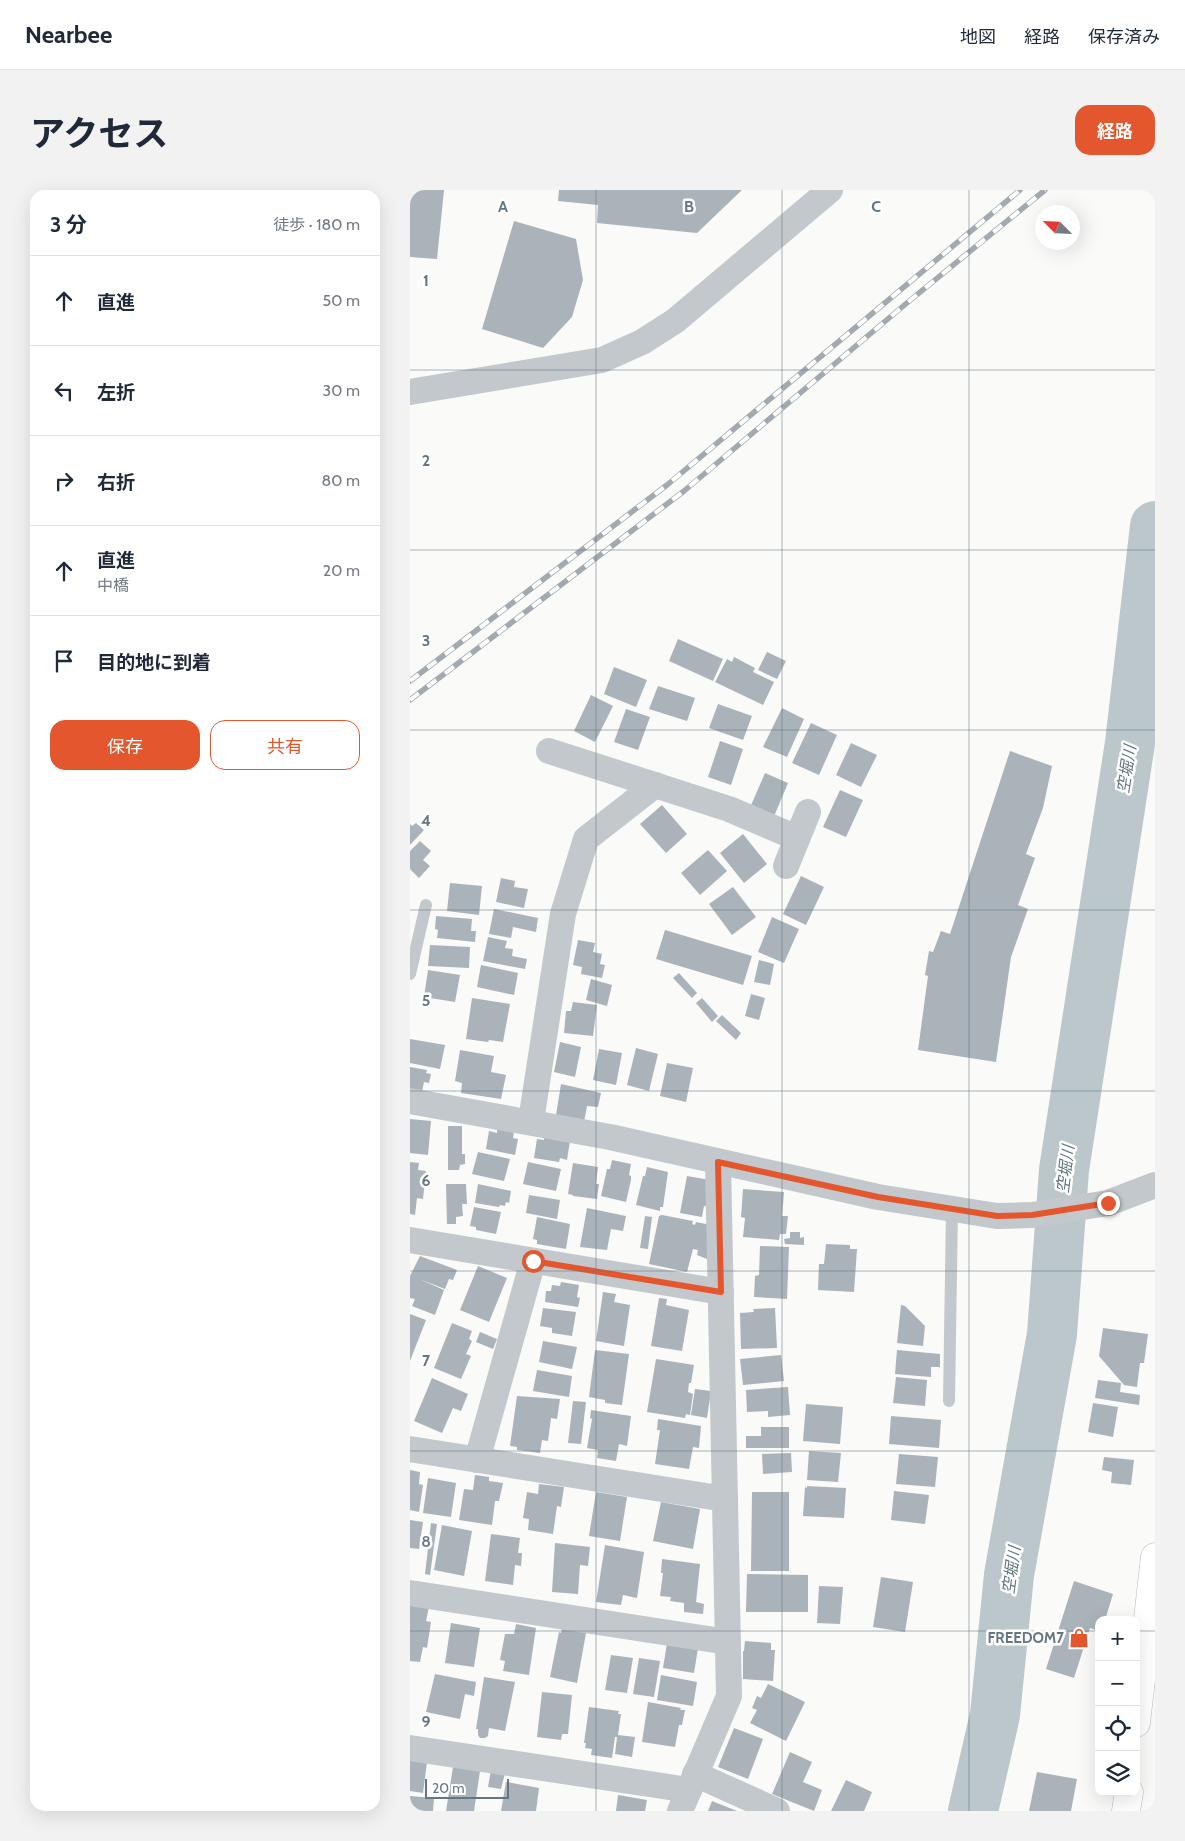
<!DOCTYPE html>
<html lang="ja">
<meta charset="utf-8">
<style>
body{margin:0;font-family:Cabin,"Noto Sans JP",sans-serif;background:#f2f2f3;color:#1f2937}
.controls{position:absolute;right:15px;bottom:15px;display:grid;overflow:hidden;border-radius:10px;box-shadow:0 5px 20px #0002}
.controls button{width:45px;height:45px;display:grid;place-items:center;padding:0;border:0;border-bottom:1px solid #e0e1e3;background:#fff;color:#1f2937;font:25px sans-serif}
.compass{position:absolute;left:625px;top:15px;width:45px;height:45px;border-radius:50%;background:#fff;box-shadow:0 5px 20px #0002;rotate:294deg}
.scale{position:absolute;left:15px;bottom:12px;width:84px;box-sizing:border-box;padding-left:5px;border:2px solid #657683;border-top:0;font-size:14px;line-height:18px;white-space:nowrap;color:#657683;-webkit-text-stroke:4px #fff;paint-order:stroke}
.stop{position:absolute;width:15px;height:15px;margin:-11px;border:4px solid #e4572e;border-radius:50%;background:#fff}
.stop.end{background:#e4572e;border-color:#fff;box-shadow:0 1px 5px #0008}
.list{margin:0;padding:0;list-style:none}
h2{display:flex;justify-content:space-between;align-items:center;height:65px;margin:0;padding:0 20px;font-size:21px}
h2 small{font-size:16px;font-weight:400;color:#747a83}
.list li{display:grid;grid-template-columns:32px 1fr auto;gap:15px;align-items:center;box-sizing:border-box;height:90px;padding:0 20px;border-top:1px solid #e0e1e3}
.list b{display:block;font-size:19px;white-space:nowrap}
.list p{margin:0;font-size:16px;white-space:nowrap;color:#747a83}
.list em{font-size:16px;font-style:normal;color:#747a83}
.actions{display:flex;gap:10px;padding:15px 20px}
.actions a{flex:1;padding:11px 0;border:1px solid #e4572e;border-radius:15px;text-align:center;font-size:18px;color:#e4572e}
.actions .main{background:#e4572e;color:#fff}
.icon{flex:none;width:28px;height:28px;fill:none;stroke:currentColor;stroke-width:2;stroke-linecap:round;stroke-linejoin:round}
.map{position:relative;flex:none;width:745px;height:1621px;overflow:hidden;border-radius:15px}
header{display:flex;align-items:center;gap:30px;box-sizing:border-box;height:70px;padding:0 25px;background:#fff;border-bottom:1px solid #e0e1e3}
header strong{font-size:24px}
nav{display:flex;gap:28px;margin-inline-start:auto;font-size:18px}
.intro{display:flex;align-items:center;justify-content:space-between;box-sizing:border-box;height:120px;padding:0 30px}
h1{margin:0;font-size:35px}
.button{padding:12px 22px;border-radius:15px;background:#e4572e;color:#fff;font-size:18px;font-weight:700}
main{display:flex;gap:30px;padding:0 30px}
aside{flex:1;background:#fff;border-radius:15px;box-shadow:0 5px 20px #0002}
.map>svg:first-child{display:block}
.lines{fill:none;stroke-linecap:round;stroke-linejoin:round}
.river{stroke:#bbc7cb;stroke-width:50}
.building{fill:#aab3b9}
.primary-casing{stroke:#b5babe;stroke-width:29}
.service{stroke:#c3c8cc;stroke-width:12}
.minor{stroke:#c3c8cc;stroke-width:26}
.primary{stroke:#fff;stroke-width:28}
.rail-casing{stroke:#a2aab0;stroke-width:5.5}
.rail{stroke:#fff;stroke-width:4;stroke-dasharray:11;stroke-linecap:butt}
.route{stroke:#e4572e;stroke-width:6}
.grid{fill:none;stroke:#657683;stroke-width:1;stroke-opacity:0.55}
.labels{text-anchor:middle;stroke-width:5;stroke-linejoin:round;paint-order:stroke}
.poi-label{font-size:15px;font-weight:bold;fill:#657683;stroke:#fff;text-anchor:end}
.water-label{font-size:16px;font-style:italic;fill:#60757c;stroke:#fff}
.grid-label{font-size:16px;text-anchor:middle;font-weight:bold;fill:#657683;stroke:#fff;stroke-width:5;stroke-linejoin:round;paint-order:stroke}
</style>
<header>
<strong>Nearbee</strong>
<nav><a>地図</a><a>経路</a><a>保存済み</a></nav>
</header>
<div class="intro"><h1>アクセス</h1><a class="button">経路</a></div>
<main>
<aside>
<h2>3 分<small>徒歩 · 180 m</small></h2>
<ul class="list">
<li><svg class="icon" aria-label="ahead" viewBox="0 0 24 24"><path d="M12 20V5M6 11l6-6 6 6"/></svg><div><b>直進</b></div><em>50 m</em></li>
<li><svg class="icon" aria-label="left" viewBox="0 0 24 24"><path d="M17 20v-9H6M10 6l-5 5 5 5"/></svg><div><b>左折</b></div><em>30 m</em></li>
<li><svg class="icon" aria-label="right" viewBox="0 0 24 24"><path d="M7 20v-9h11M14 6l5 5-5 5"/></svg><div><b>右折</b></div><em>80 m</em></li>
<li><svg class="icon" aria-label="ahead" viewBox="0 0 24 24"><path d="M12 20V5M6 11l6-6 6 6"/></svg><div><b>直進</b><p>中橋</p></div><em>20 m</em></li>
<li><svg class="icon" aria-label="arrive" viewBox="0 0 24 24"><path d="M6 21V4h12l-3 4 3 4H6"/></svg><div><b>目的地に到着</b></div></li>
</ul>
<div class="actions"><a class="main">保存</a><a>共有</a></div>
</aside>
<div class="map">
<svg width="745" height="1621" viewBox="0 0 745 1621">
<rect width="100%" height="100%" fill="#fafaf8"/>
<g class="lines">
<polyline class="river" points="563,1621 585,1525 599,1385 642,1144 654,980 720,553 745,336"/>
</g>
<g class="building">
<polygon points="0,0 34,0 27,69 0,67"/>
<polygon points="149,0 332,0 287,43 187,33 188,15 148,11"/>
<polygon points="104,31 166,49 173,90 162,127 133,158 72,139"/>
<polygon points="268,449 313,469 303,491 259,471"/>
<polygon points="357,462 376,471 367,489 348,480"/>
<polygon points="324,467 345,478 343,482 364,492 353,515 305,492 317,469 322,472"/>
<polygon points="204,477 237,490 226,517 194,504"/>
<polygon points="248,496 285,508 277,531 239,519"/>
<polygon points="181,505 203,516 185,552 164,541"/>
<polygon points="308,514 342,526 333,550 299,538"/>
<polygon points="372,518 394,529 377,567 353,557"/>
<polygon points="216,519 240,527 228,560 204,552"/>
<polygon points="401,533 427,545 409,585 382,573"/>
<polygon points="310,551 333,559 321,595 298,587"/>
<polygon points="441,553 467,565 451,597 426,585"/>
<polygon points="600,561 642,576 633,618 616,664 625,668 608,715 618,719 601,767 586,872 508,860 518,786 515,785 519,761 523,762 531,741 540,744"/>
<polygon points="355,583 378,593 362,631 339,620"/>
<polygon points="430,600 453,610 436,647 413,637"/>
<polygon points="252,615 277,644 256,663 230,634"/>
<polygon points="6,633 14,640 0,655 0,634 2,636"/>
<polygon points="333,644 357,674 334,693 310,663"/>
<polygon points="10,651 21,661 13,670 20,676 9,688 0,679 0,661"/>
<polygon points="298,660 317,681 290,705 271,683"/>
<polygon points="391,686 414,697 396,735 373,724"/>
<polygon points="91,688 105,691 104,697 118,699 114,718 86,712"/>
<polygon points="40,693 72,696 69,725 37,721"/>
<polygon points="323,697 346,727 322,745 299,714"/>
<polygon points="84,719 128,728 126,742 103,737 101,748 79,744"/>
<polygon points="26,726 62,729 61,741 66,741 65,752 27,748 28,740 25,739"/>
<polygon points="362,727 389,739 374,773 348,762"/>
<polygon points="255,740 342,766 333,795 246,769"/>
<polygon points="78,747 97,751 95,758 103,759 102,766 117,769 115,779 73,771"/>
<polygon points="168,750 185,753 183,762 192,764 190,774 195,775 192,788 171,784 172,777 163,775"/>
<polygon points="20,755 60,757 59,778 18,776"/>
<polygon points="349,770 364,774 360,795 344,792"/>
<polygon points="71,775 108,783 104,805 67,797"/>
<polygon points="18,780 50,785 45,812 14,807"/>
<polygon points="269,783 287,803 282,808 263,788"/>
<polygon points="181,789 202,795 197,816 176,810"/>
<polygon points="341,804 355,808 349,830 335,826"/>
<polygon points="62,808 100,814 93,852 79,850 78,852 56,849"/>
<polygon points="292,808 308,826 302,832 286,813"/>
<polygon points="163,812 187,815 183,846 154,843 156,821 161,821"/>
<polygon points="312,825 331,843 326,850 306,831"/>
<polygon points="0,849 35,855 30,879 0,873"/>
<polygon points="150,852 171,857 165,887 144,882"/>
<polygon points="226,858 248,864 239,901 217,895"/>
<polygon points="189,859 212,863 206,895 183,890"/>
<polygon points="50,860 84,866 81,882 96,885 91,909 51,903 52,893 45,891"/>
<polygon points="257,873 283,878 276,912 250,906"/>
<polygon points="0,877 17,880 16,883 21,884 19,893 14,892 12,902 0,900"/>
<polygon points="151,894 191,903 188,917 177,916 174,932 146,925"/>
<polygon points="0,929 21,931 18,965 0,963"/>
<polygon points="38,936 52,936 52,964 55,964 55,974 50,975 49,980 38,980"/>
<polygon points="87,938 104,941 103,948 108,949 105,965 76,959 79,941 87,943"/>
<polygon points="134,947 160,951 157,970 150,968 149,972 124,968 127,949 134,950"/>
<polygon points="68,962 100,969 94,991 62,984"/>
<polygon points="202,970 221,974 219,985 221,986 221,990 216,1012 191,1006 197,979 200,979"/>
<polygon points="0,972 9,973 8,980 16,981 13,1009 7,1008 5,1025 0,1024"/>
<polygon points="118,972 151,979 146,1001 113,994"/>
<polygon points="163,973 188,977 186,994 189,994 187,1009 163,1006 163,1005 158,1004"/>
<polygon points="237,977 258,982 253,1017 250,1017 250,1021 226,1015 233,986 235,986"/>
<polygon points="277,986 300,990 300,1017 294,1016 292,1027 270,1023"/>
<polygon points="36,994 56,994 57,1014 52,1014 53,1026 46,1027 46,1034 37,1034"/>
<polygon points="68,994 101,1001 99,1013 96,1012 95,1016 90,1015 89,1017 65,1013"/>
<polygon points="333,999 374,1002 372,1026 378,1026 376,1044 370,1044 369,1050 333,1047 335,1028 331,1027"/>
<polygon points="119,1005 150,1010 147,1029 116,1023"/>
<polygon points="64,1017 91,1022 86,1044 66,1040 66,1037 60,1036"/>
<polygon points="177,1018 216,1026 213,1041 201,1039 197,1060 170,1057"/>
<polygon points="252,1025 283,1031 282,1034 285,1035 286,1032 301,1035 297,1069 287,1065 288,1060 283,1059 277,1082 239,1074 249,1026"/>
<polygon points="235,1026 242,1027 238,1059 230,1058"/>
<polygon points="127,1027 160,1034 156,1059 127,1054 127,1050 123,1049"/>
<polygon points="380,1042 390,1042 390,1048 394,1047 394,1055 375,1054 374,1049 380,1048"/>
<polygon points="416,1054 440,1055 440,1059 447,1059 444,1102 408,1100 409,1074 414,1074"/>
<polygon points="350,1056 379,1057 377,1109 344,1107 345,1086 349,1085"/>
<polygon points="10,1066 47,1080 43,1090 39,1089 35,1099 9,1089 34,1100 25,1125 2,1116 5,1109 0,1108 0,1086"/>
<polygon points="68,1076 97,1088 79,1132 50,1120"/>
<polygon points="151,1092 169,1095 167,1107 170,1108 168,1117 135,1112 136,1101 141,1101 142,1095 150,1096"/>
<polygon points="193,1102 206,1104 204,1112 220,1115 214,1156 186,1151"/>
<polygon points="249,1108 257,1109 256,1115 279,1120 272,1161 241,1156"/>
<polygon points="491,1115 495,1116 515,1136 513,1156 487,1153"/>
<polygon points="133,1118 166,1122 162,1146 142,1143 142,1138 130,1136"/>
<polygon points="365,1118 367,1158 331,1159 330,1123 344,1122 343,1119"/>
<polygon points="0,1124 16,1130 0,1171"/>
<polygon points="42,1133 62,1141 59,1149 62,1151 56,1164 61,1166 51,1189 24,1178"/>
<polygon points="693,1138 738,1144 734,1173 730,1173 727,1197 714,1195 689,1166"/>
<polygon points="70,1142 87,1149 83,1159 66,1152"/>
<polygon points="133,1151 167,1157 162,1179 129,1172"/>
<polygon points="185,1160 219,1164 212,1215 195,1213 195,1210 179,1207"/>
<polygon points="487,1160 530,1164 530,1177 521,1177 521,1187 485,1184"/>
<polygon points="371,1165 374,1191 333,1195 330,1169"/>
<polygon points="246,1169 284,1175 281,1193 279,1193 278,1202 283,1204 280,1225 276,1224 275,1228 237,1222"/>
<polygon points="127,1180 162,1186 159,1207 123,1201"/>
<polygon points="486,1187 517,1190 515,1216 483,1213"/>
<polygon points="22,1188 58,1204 51,1221 43,1218 32,1243 4,1231"/>
<polygon points="688,1190 711,1193 710,1202 730,1205 729,1215 685,1208"/>
<polygon points="378,1197 380,1225 358,1227 358,1221 337,1222 336,1200"/>
<polygon points="285,1199 301,1201 297,1228 281,1225"/>
<polygon points="107,1206 150,1209 147,1229 141,1228 138,1251 132,1250 130,1263 107,1260 107,1257 100,1256"/>
<polygon points="163,1211 176,1212 171,1254 158,1253"/>
<polygon points="683,1213 708,1217 703,1247 678,1242"/>
<polygon points="396,1214 433,1217 430,1254 393,1251"/>
<polygon points="181,1220 221,1226 217,1256 209,1254 206,1271 187,1268 188,1260 177,1258 182,1229 180,1228"/>
<polygon points="481,1226 531,1230 529,1258 479,1254"/>
<polygon points="248,1229 291,1236 289,1258 283,1257 279,1279 245,1274 250,1240 247,1240"/>
<polygon points="351,1237 379,1237 379,1258 336,1258 336,1246 351,1246"/>
<polygon points="399,1261 431,1263 428,1292 397,1290"/>
<polygon points="381,1263 382,1282 353,1284 352,1264"/>
<polygon points="489,1264 528,1267 525,1297 486,1294"/>
<polygon points="694,1267 724,1270 721,1295 701,1293 702,1282 692,1280"/>
<polygon points="0,1280 10,1282 9,1294 13,1295 9,1322 0,1320"/>
<polygon points="65,1285 79,1287 79,1291 93,1293 89,1311 85,1311 82,1335 49,1330 54,1299 63,1300"/>
<polygon points="18,1288 46,1293 41,1327 13,1323"/>
<polygon points="129,1294 154,1297 151,1317 147,1316 143,1344 118,1340 119,1329 113,1328 117,1302 128,1304"/>
<polygon points="397,1296 436,1298 434,1328 393,1326 395,1297 397,1298"/>
<polygon points="484,1301 519,1305 515,1334 481,1330"/>
<polygon points="186,1302 217,1307 210,1351 179,1346"/>
<polygon points="342,1302 379,1302 379,1381 341,1381"/>
<polygon points="251,1312 290,1319 283,1359 243,1351"/>
<polygon points="0,1330 13,1332 9,1359 0,1358"/>
<polygon points="21,1333 27,1334 20,1385 15,1384"/>
<polygon points="32,1335 62,1341 54,1386 24,1380"/>
<polygon points="81,1344 110,1348 108,1363 112,1363 111,1376 105,1375 103,1395 75,1391"/>
<polygon points="145,1353 180,1357 178,1376 170,1375 168,1404 142,1402"/>
<polygon points="195,1355 234,1362 227,1408 213,1405 211,1415 186,1412"/>
<polygon points="252,1369 290,1374 286,1412 294,1414 293,1424 274,1422 274,1413 260,1411 261,1407 250,1406 253,1383 251,1383"/>
<polygon points="337,1384 398,1385 398,1422 336,1422"/>
<polygon points="471,1387 503,1392 495,1442 463,1437"/>
<polygon points="664,1391 703,1404 695,1430 689,1430 689,1441 680,1438 664,1488 636,1479"/>
<polygon points="409,1396 433,1397 430,1434 407,1433"/>
<polygon points="0,1409 20,1412 16,1431 21,1432 17,1458 13,1457 10,1472 0,1471"/>
<polygon points="41,1433 70,1438 64,1477 35,1473"/>
<polygon points="106,1434 126,1438 119,1485 93,1481 95,1471 90,1470 95,1444 104,1444"/>
<polygon points="153,1435 176,1443 167,1493 140,1487 149,1442 151,1443"/>
<polygon points="258,1447 289,1452 284,1483 253,1478"/>
<polygon points="335,1451 361,1453 361,1460 365,1460 363,1491 333,1489 333,1461 334,1461"/>
<polygon points="201,1465 223,1468 217,1503 195,1500"/>
<polygon points="229,1468 250,1471 244,1507 223,1504"/>
<polygon points="25,1484 66,1492 64,1506 55,1504 50,1529 16,1522"/>
<polygon points="251,1485 287,1492 283,1516 247,1510"/>
<polygon points="74,1487 105,1492 95,1541 79,1538 78,1546 75,1548 70,1548 68,1545 68,1539 66,1539"/>
<polygon points="358,1494 395,1512 376,1551 340,1533 347,1520 342,1518 347,1506 351,1508"/>
<polygon points="132,1502 162,1505 158,1544 152,1544 151,1550 127,1547"/>
<polygon points="238,1512 271,1518 270,1520 275,1520 272,1535 269,1535 265,1557 232,1552"/>
<polygon points="179,1517 209,1521 208,1524 211,1524 208,1545 225,1547 222,1567 205,1564 207,1547 205,1547 202,1568 181,1565 182,1559 175,1558 176,1553 174,1553"/>
<polygon points="324,1538 353,1549 338,1589 308,1577"/>
<polygon points="380,1562 402,1572 393,1592 412,1600 404,1621 362,1604"/>
<polygon points="0,1570 17,1572 13,1603 0,1601"/>
<polygon points="43,1577 70,1581 64,1621 36,1621"/>
<polygon points="81,1580 95,1583 91,1599 78,1597"/>
<polygon points="627,1582 667,1589 661,1621 619,1621"/>
<polygon points="436,1590 462,1602 454,1621 421,1621"/>
<polygon points="96,1592 129,1598 126,1621 91,1621"/>
<polygon points="208,1605 237,1610 235,1621 206,1621"/>
<polygon points="0,1606 24,1608 23,1621 0,1621"/>
<polygon points="302,1611 327,1621 298,1621"/>
</g>
<g class="lines">
<defs>
<g id="primary">
<polyline points="726,1533 745,1367"/>
<polyline points="716,1621 719,1602"/>
</g>
</defs>
<use href="#primary" class="primary-casing"/>
<g class="service">
<polyline points="0,784 16,715"/>
<polyline points="539,1211 542,1019"/>
</g>
<g class="minor">
<polyline points="0,202 192,170 232,152 265,131 420,0"/>
<polyline points="139,561 319,619 387,648"/>
<polyline points="376,676 398,622"/>
<polyline points="0,911 200,947 468,1007 587,1026 622,1025 698,1013 745,995"/>
<polyline points="121,931 153,724 176,649 245,595"/>
<polyline points="0,1050 311,1102"/>
<polyline points="0,1259 315,1309"/>
<polyline points="67,1270 123,1071"/>
<polyline points="0,1403 318,1452"/>
<polyline points="0,1558 279,1600"/>
<polyline points="285,1584 367,1621"/>
<polyline points="270,1621 319,1506 308,972"/>
</g>
<use href="#primary" class="primary"/>
<defs>
<g id="rail">
<polyline points="0,491 257,295 610,0"/>
<polyline points="0,510 274,301 498,112 635,0"/>
</g>
</defs>
<use href="#rail" class="rail-casing"/>
<use href="#rail" class="rail"/>
</g>
<g class="lines">
<polyline class="route" points="123,1071 311,1102 308,972 468,1007 587,1026 622,1025 698,1013"/>
</g>
<path class="grid" d="M 186,0 L 186,1621M 372,0 L 372,1621M 559,0 L 559,1621M 0,180 L 745,180M 0,360 L 745,360M 0,540 L 745,540M 0,720 L 745,720M 0,901 L 745,901M 0,1081 L 745,1081M 0,1261 L 745,1261M 0,1441 L 689,1441M 726,1441 L 745,1441"/>
<defs>
<symbol id="shop-bare" viewBox="-9 -9 18 18"><path d="M-5-2.5h2.3a2.7 3.5 0 0 1 5.4 0H5L5.5 6h-11ZM-1.5-2.5h3a1.5 2.3 0 0 0-3 0Z" fill="#e4572e" stroke="#fff" stroke-width="2.5" paint-order="stroke"/></symbol>
</defs>
<g fill-rule="evenodd">
<use href="#shop-bare" x="655" y="1434" width="28" height="28"/>
</g>
<g class="labels">
<g class="poi-label">
<text x="654" y="1453">FREEDOM7</text>
</g>
<g class="water-label">
<text transform="translate(716 579) rotate(-81)" y="6">空堀川</text>
<text transform="translate(655 979) rotate(-83)" y="6">空堀川</text>
<text transform="translate(601 1380) rotate(-82)" y="6">空堀川</text>
</g>
</g>
<g class="grid-label">
<text x="93" y="22">A</text>
<text x="279" y="22">B</text>
<text x="466" y="22">C</text>
<text x="16" y="96">1</text>
<text x="16" y="276">2</text>
<text x="16" y="456">3</text>
<text x="16" y="636">4</text>
<text x="16" y="816">5</text>
<text x="16" y="996">6</text>
<text x="16" y="1176">7</text>
<text x="16" y="1357">8</text>
<text x="16" y="1537">9</text>
</g>
</svg>
<div class="controls">
<button>+</button>
<button>−</button>
<button><svg class="icon" aria-label="locate" viewBox="0 0 24 24"><circle cx="12" cy="12" r="6"/><path d="M12 2v4M12 18v4M2 12h4M18 12h4"/></svg></button>
<button><svg class="icon" aria-label="layers" viewBox="0 0 24 24"><path d="M12 4l9 5-9 5-9-5zM3 14l9 5 9-5"/></svg></button>
</div>
<svg class="compass" viewBox="-18 -18 36 36"><path d="M0-13l5 13h-10z" fill="#e53935"/><path d="M0 13l5-13h-10z" fill="#747a83"/></svg>
<div class="scale">20 m</div>
<div class="stop" style="left:123px;top:1071px"></div>
<div class="stop end" style="left:698px;top:1013px"></div>
</div>
</main>
